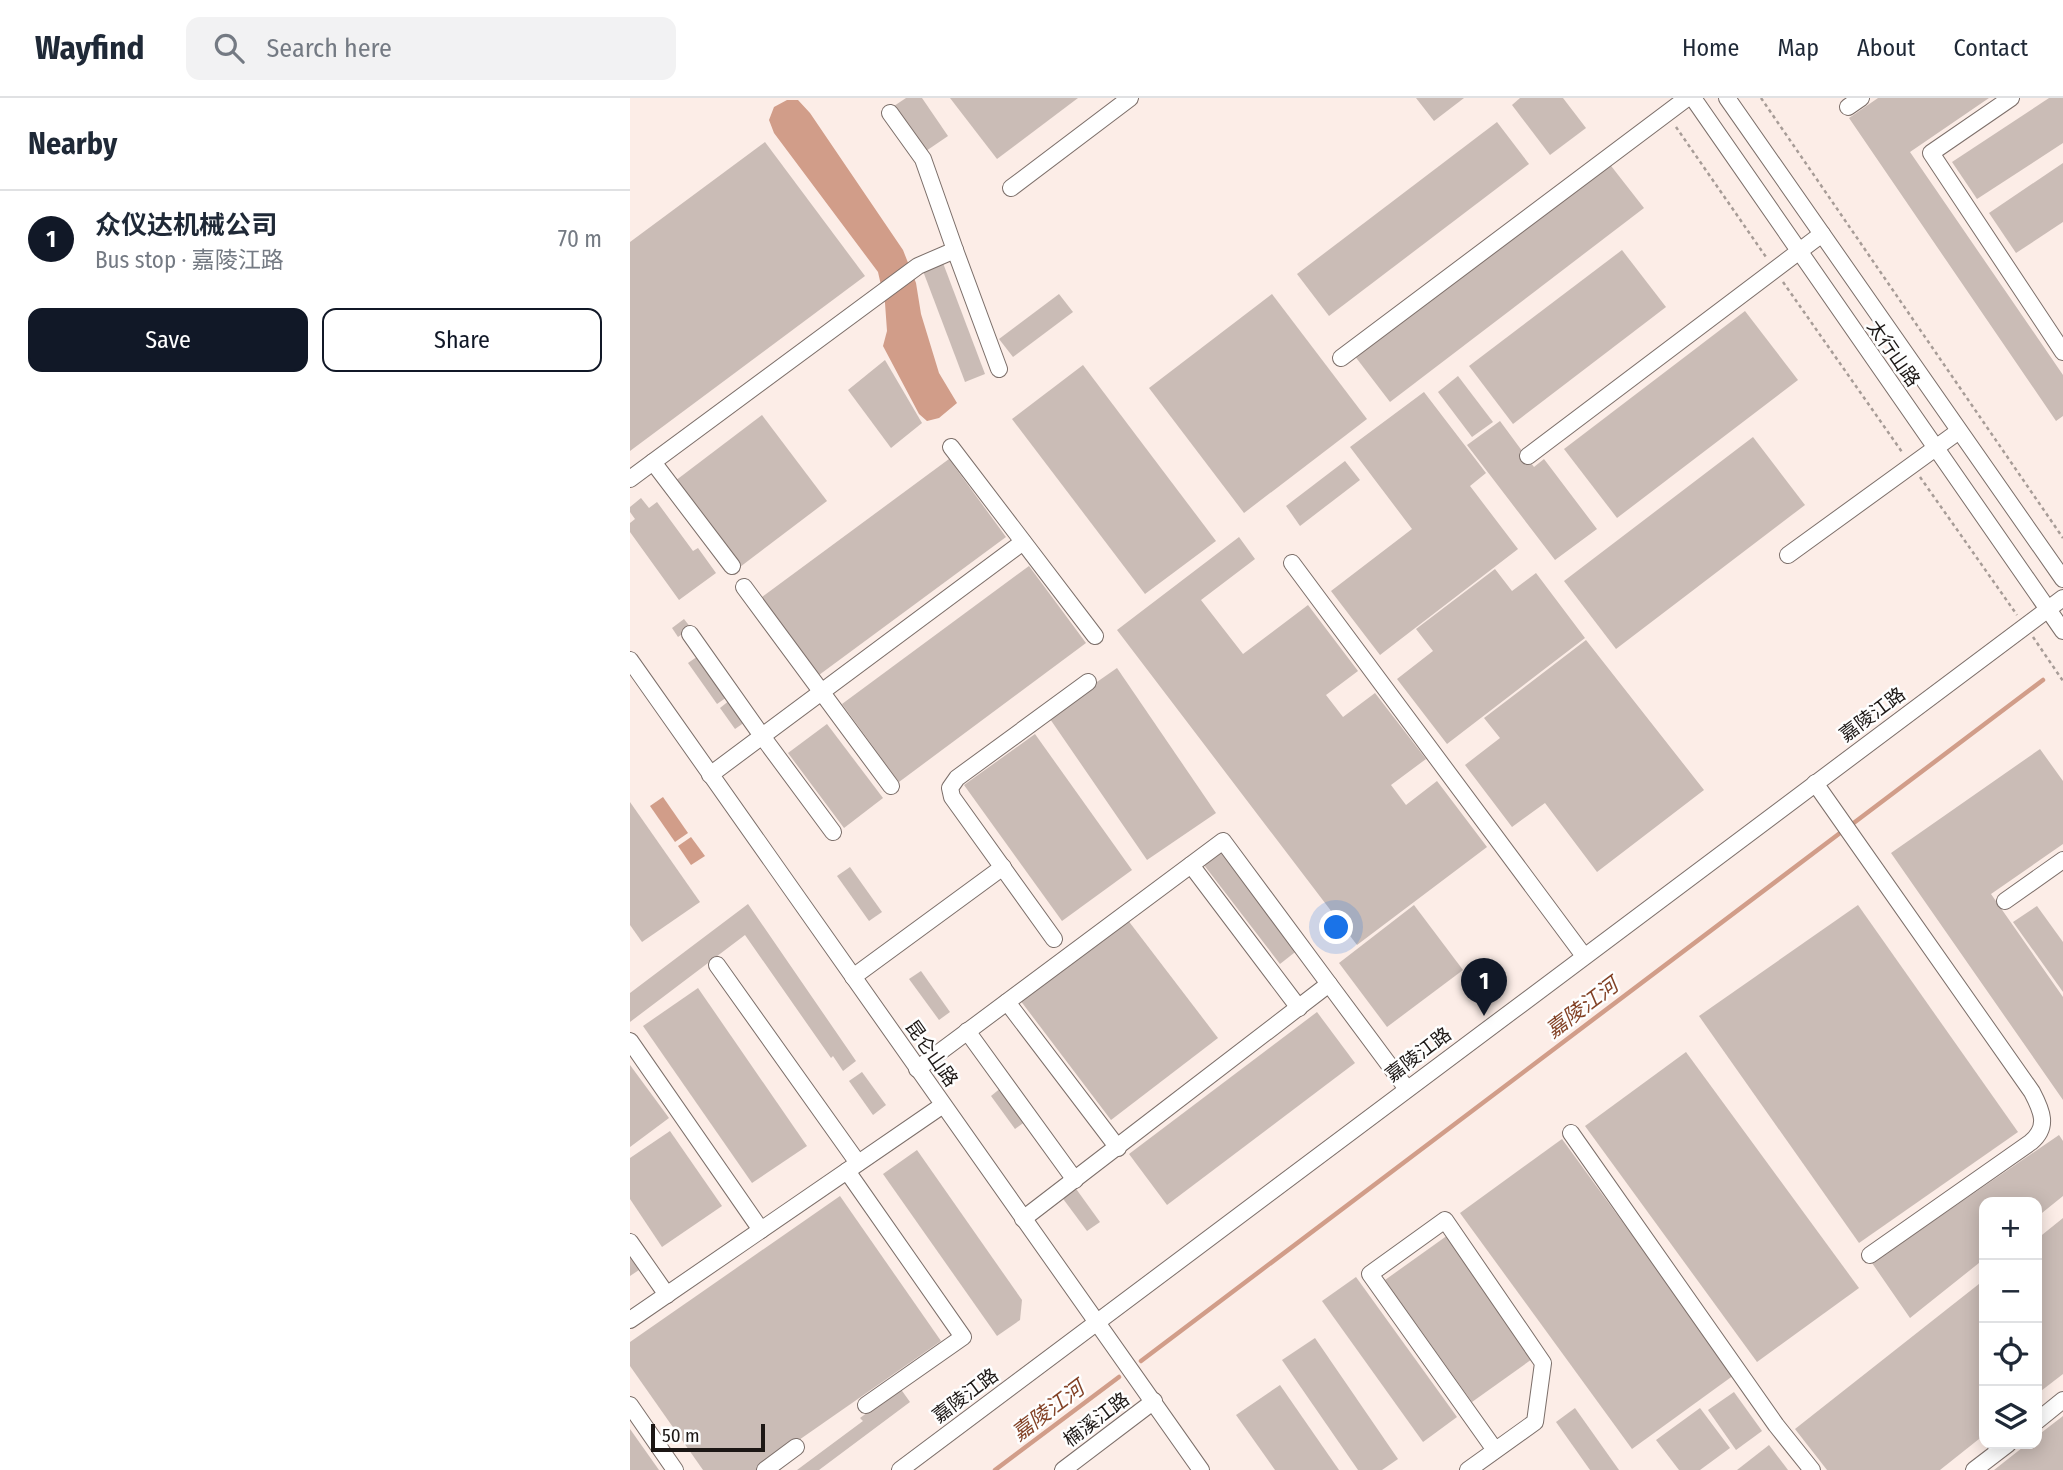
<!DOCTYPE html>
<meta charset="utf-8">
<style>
body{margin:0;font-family:"Fira Sans Condensed","Noto Sans SC",sans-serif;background:#f2f2f3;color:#1f2937}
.controls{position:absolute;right:21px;bottom:21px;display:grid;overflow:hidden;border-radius:14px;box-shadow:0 4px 18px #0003}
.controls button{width:63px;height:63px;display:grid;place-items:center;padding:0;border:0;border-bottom:2px solid #e0e1e3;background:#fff;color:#1f2937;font:35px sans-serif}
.scale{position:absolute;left:21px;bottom:18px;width:114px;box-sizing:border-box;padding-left:7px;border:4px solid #1c1715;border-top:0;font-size:19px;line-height:24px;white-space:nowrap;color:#1c1715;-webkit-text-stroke:5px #fefefe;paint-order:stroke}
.you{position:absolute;left:707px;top:830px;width:24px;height:24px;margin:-18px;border:5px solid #fff;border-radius:50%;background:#1a73e8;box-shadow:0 0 0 10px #1a73e833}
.badge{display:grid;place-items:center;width:46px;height:46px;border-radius:50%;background:#111827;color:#fff;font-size:23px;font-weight:700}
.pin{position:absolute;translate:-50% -58px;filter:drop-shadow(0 2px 4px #0008)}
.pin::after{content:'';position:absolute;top:37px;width:24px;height:21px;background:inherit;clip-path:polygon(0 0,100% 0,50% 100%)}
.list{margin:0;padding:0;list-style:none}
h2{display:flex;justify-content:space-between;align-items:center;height:91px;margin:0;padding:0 28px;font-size:30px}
h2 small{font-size:23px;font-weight:400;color:#747a83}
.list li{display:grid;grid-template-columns:46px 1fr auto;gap:21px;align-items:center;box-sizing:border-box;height:98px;padding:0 28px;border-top:2px solid #e0e1e3}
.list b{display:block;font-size:26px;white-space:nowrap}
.list p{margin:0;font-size:23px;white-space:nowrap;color:#747a83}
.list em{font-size:23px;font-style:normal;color:#747a83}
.actions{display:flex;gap:14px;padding:21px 28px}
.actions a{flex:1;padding:16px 0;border:2px solid #111827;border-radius:14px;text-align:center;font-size:24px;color:#111827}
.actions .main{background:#111827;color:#fff}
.icon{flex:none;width:38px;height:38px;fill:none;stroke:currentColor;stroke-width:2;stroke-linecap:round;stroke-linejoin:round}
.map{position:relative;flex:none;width:1433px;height:1372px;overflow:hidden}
header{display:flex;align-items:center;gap:42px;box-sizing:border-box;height:98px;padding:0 35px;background:#fff;border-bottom:2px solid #e0e1e3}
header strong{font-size:33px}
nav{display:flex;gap:38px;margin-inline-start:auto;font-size:24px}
.search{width:490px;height:63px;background:#f2f2f3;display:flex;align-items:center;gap:18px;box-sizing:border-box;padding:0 24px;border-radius:14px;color:#747a83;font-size:26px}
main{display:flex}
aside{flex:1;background:#fff}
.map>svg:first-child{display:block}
.water{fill:#d19d89}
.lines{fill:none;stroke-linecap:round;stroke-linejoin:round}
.stream{stroke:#d19d89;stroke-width:4.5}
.building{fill:#cabcb6}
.minor-casing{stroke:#7c6f6a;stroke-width:18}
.path{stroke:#a79c97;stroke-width:2.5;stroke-dasharray:3.5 3.5;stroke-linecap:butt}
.minor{stroke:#fff;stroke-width:16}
.labels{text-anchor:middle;stroke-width:5;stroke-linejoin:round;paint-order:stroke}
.street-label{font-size:19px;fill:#1c1715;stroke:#fefefe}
.water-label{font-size:21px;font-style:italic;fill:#834226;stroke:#fefefe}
</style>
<header>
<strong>Wayfind</strong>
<div class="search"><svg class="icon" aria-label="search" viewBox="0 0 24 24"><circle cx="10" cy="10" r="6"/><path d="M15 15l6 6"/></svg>Search here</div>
<nav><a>Home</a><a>Map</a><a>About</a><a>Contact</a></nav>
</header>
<main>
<aside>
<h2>Nearby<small></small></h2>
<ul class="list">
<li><span class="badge">1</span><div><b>众仪达机械公司</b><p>Bus stop · 嘉陵江路</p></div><em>70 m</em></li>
</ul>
<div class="actions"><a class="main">Save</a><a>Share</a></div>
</aside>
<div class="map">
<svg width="1433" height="1372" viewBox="0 0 1433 1372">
<rect width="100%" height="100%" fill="#fcede7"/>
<g class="water">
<polygon points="157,2 168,2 180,15 273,152 286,185 291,216 309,275 327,305 309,320 297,323 289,316 253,248 257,233 255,205 248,174 144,35 139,22 144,9"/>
<polygon points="33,699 58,735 45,744 20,708"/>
<polygon points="61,739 75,758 61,767 48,748"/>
</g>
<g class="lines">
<g class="stream">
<polyline points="1221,727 1413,582"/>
<polyline points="511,1263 1214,732"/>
<polyline points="365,1372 489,1279"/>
</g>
</g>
<g class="building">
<polygon points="276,0 292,0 318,38 296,53 264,8"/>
<polygon points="320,0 448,0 367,61"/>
<polygon points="786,0 834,0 804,23"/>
<polygon points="890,0 933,0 956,30 920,57 882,7"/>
<polygon points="1248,0 1359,0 1280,54 1433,277 1433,318 1426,323 1219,20"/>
<polygon points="1419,0 1433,0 1433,45 1347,101 1322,64"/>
<polygon points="867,24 899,66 699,218 667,176"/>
<polygon points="135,44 235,178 0,353 0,144"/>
<polygon points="978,64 1014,110 760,304 724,257"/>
<polygon points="1433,65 1433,124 1386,155 1359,115"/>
<polygon points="992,152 1036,209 883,326 839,268"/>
<polygon points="313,165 355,276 335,284 293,173"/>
<polygon points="429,196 443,214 383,259 369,241"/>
<polygon points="642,196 737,321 614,415 519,290"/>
<polygon points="1115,213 1168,282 987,420 934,351"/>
<polygon points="255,262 292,325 261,350 218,292"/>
<polygon points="453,267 586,443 515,496 382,321"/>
<polygon points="828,278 863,324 842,339 808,294"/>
<polygon points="794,294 856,375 840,388 888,451 750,557 701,493 782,431 720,349"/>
<polygon points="132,317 197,403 110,469 45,383"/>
<polygon points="870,323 904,369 914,361 967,431 925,462 837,347"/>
<polygon points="1123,339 1175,407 986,551 934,483"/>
<polygon points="319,361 376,439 189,577 132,499"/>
<polygon points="715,363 730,382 670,428 656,408"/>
<polygon points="11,400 19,410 27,404 63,453 68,450 86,475 49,502 0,434 0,425 5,421 0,414 0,409"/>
<polygon points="609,439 625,461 571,502 613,556 678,507 728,573 696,597 713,619 745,595 796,661 761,687 776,707 807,683 857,749 727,847 487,532"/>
<polygon points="399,468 456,545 269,684 212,606"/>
<polygon points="865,471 882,493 906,475 955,540 817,646 767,581 803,553 786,531"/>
<polygon points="54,521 61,530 48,539 42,530"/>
<polygon points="956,542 1074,692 967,774 915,705 882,729 835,667 870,640 854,620"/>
<polygon points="71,556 100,597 87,606 58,565"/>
<polygon points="487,570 586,715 517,762 418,618"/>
<polygon points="100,602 115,624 105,631 90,610"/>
<polygon points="197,626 253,700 214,730 158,655"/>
<polygon points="405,636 502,772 432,823 334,687"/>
<polygon points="1410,651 1433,683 1433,746 1361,796 1433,899 1433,1002 1261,755"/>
<polygon points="0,704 70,804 12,844 0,827"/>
<polygon points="593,753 669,851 650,866 574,767"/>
<polygon points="220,769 252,814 239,823 207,778"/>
<polygon points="118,806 226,963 213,973 203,958 201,960 115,837 0,924 0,895"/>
<polygon points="784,807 833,872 757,929 709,865"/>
<polygon points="1228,807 1388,1034 1229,1145 1069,918"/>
<polygon points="1407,808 1433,844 1433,894 1383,824"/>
<polygon points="497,821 588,940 481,1022 390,902"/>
<polygon points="291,873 320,914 309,922 279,881"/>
<polygon points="68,890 177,1048 122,1085 13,928"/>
<polygon points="687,914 725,965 537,1107 499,1056"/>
<polygon points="1056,954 1229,1190 1127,1264 955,1028"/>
<polygon points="0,967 39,1020 0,1049"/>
<polygon points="232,974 256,1007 243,1017 219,983"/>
<polygon points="372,989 396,1023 385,1031 361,998"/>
<polygon points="40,1033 92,1108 32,1149 0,1101 0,1060"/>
<polygon points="1429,1037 1433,1043 1433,1098 1407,1119 1407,1104 1354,1104 1354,1161 1280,1220 1242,1165"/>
<polygon points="932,1041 1104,1277 1002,1351 830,1115"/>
<polygon points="287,1052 392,1202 390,1222 367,1238 253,1076"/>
<polygon points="444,1088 470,1124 457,1133 431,1098"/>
<polygon points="210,1098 311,1243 126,1372 73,1372 0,1268 0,1244"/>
<polygon points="1433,1120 1433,1276 1407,1296 1407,1141"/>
<polygon points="818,1137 905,1259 842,1304 755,1182"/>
<polygon points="0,1159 9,1172 0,1178"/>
<polygon points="726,1179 827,1319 793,1344 692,1203"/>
<polygon points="1354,1182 1354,1337 1310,1372 1197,1372 1165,1331"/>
<polygon points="685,1240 768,1361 752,1372 728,1372 652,1262"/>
<polygon points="650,1287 709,1372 645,1372 606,1317"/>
<polygon points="270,1290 280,1304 189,1372 167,1372 233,1323 230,1320"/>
<polygon points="1104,1294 1132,1333 1106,1352 1078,1312"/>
<polygon points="945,1310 989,1372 960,1372 926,1324"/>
<polygon points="1070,1310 1100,1350 1070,1372 1049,1372 1026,1342"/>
<polygon points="1433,1318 1433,1372 1364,1372 1397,1346 1407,1346 1407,1338"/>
<polygon points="0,1331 29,1372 0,1372"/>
<polygon points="1139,1347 1158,1372 1107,1372"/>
</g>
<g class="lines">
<defs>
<g id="minor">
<polyline points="1063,0 1433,533"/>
<polyline points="1097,0 1433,481"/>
<polyline points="1381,0 1301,55 1433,254"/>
<polyline points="1218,9 1231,0"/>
<polyline points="260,15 293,61 325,152"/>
<polyline points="381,90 500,0"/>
<polyline points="711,260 1057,0"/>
<polyline points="321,349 465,538"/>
<polyline points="898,358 1192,136"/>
<polyline points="23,364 102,468"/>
<polyline points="0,381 288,168 325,152 369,271"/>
<polyline points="1158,457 1329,333"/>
<polyline points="662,465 954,858"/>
<polyline points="114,489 261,688"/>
<polyline points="60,536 132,638 203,734"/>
<polyline points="0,562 571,1372"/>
<polyline points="80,677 393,444"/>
<path d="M 1185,685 L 1402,994 C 1412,1013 1419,1029 1401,1044 L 1240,1157"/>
<polyline points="561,767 669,910"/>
<polyline points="1375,803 1433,762"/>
<polyline points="424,841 322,699 320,690 327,680 458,584"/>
<polyline points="87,867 228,1065"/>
<polyline points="223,879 373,769"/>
<polyline points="699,886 777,991"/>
<polyline points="377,904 488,1050"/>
<polyline points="337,933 445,1082"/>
<polyline points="0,943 131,1132"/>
<polyline points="287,971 593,743 699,886 393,1121"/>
<polyline points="941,1035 1146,1327 1182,1372"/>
<polyline points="217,1073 333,1239 236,1307"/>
<polyline points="0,1144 37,1197"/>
<polyline points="0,1222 313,1007"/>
<polyline points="0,1307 45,1372"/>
<polyline points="1407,1323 1433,1302"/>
<polyline points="135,1372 166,1349"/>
<polyline points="270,1372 1433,500"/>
<polyline points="433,1372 524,1303"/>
<polyline points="838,1372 905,1324 913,1265 815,1122 740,1176 865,1352"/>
<polyline points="1344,1372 1378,1346"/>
</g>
</defs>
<use href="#minor" class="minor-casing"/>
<g class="path">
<polyline points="1131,0 1433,440"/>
<polyline points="1046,29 1136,159"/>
<polyline points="1153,184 1272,354"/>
<polyline points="1290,379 1387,517"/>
<polyline points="1403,539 1433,583"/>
</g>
<use href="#minor" class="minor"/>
</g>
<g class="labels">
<g class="street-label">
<text transform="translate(1264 255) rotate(55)" y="7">太行山路</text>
<text transform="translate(1242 616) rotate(-37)" y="7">嘉陵江路</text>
<text transform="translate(302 955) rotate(55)" y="7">昆仑山路</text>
<text transform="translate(788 956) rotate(-37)" y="7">嘉陵江路</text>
<text transform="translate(335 1297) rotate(-37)" y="7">嘉陵江路</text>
<text transform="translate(466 1321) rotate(-37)" y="7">楠溪江路</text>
</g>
<g class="water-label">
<text transform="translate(952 910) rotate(-37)" y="7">嘉陵江河</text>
<text transform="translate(418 1313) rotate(-37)" y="7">嘉陵江河</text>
</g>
</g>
</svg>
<div class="controls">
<button>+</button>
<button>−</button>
<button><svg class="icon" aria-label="locate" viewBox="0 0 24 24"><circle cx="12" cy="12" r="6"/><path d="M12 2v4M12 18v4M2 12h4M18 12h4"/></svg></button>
<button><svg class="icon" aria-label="layers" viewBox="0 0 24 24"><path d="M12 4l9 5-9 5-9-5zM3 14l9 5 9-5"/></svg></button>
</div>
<div class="scale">50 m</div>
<div class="you"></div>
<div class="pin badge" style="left:854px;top:918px">1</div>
</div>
</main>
